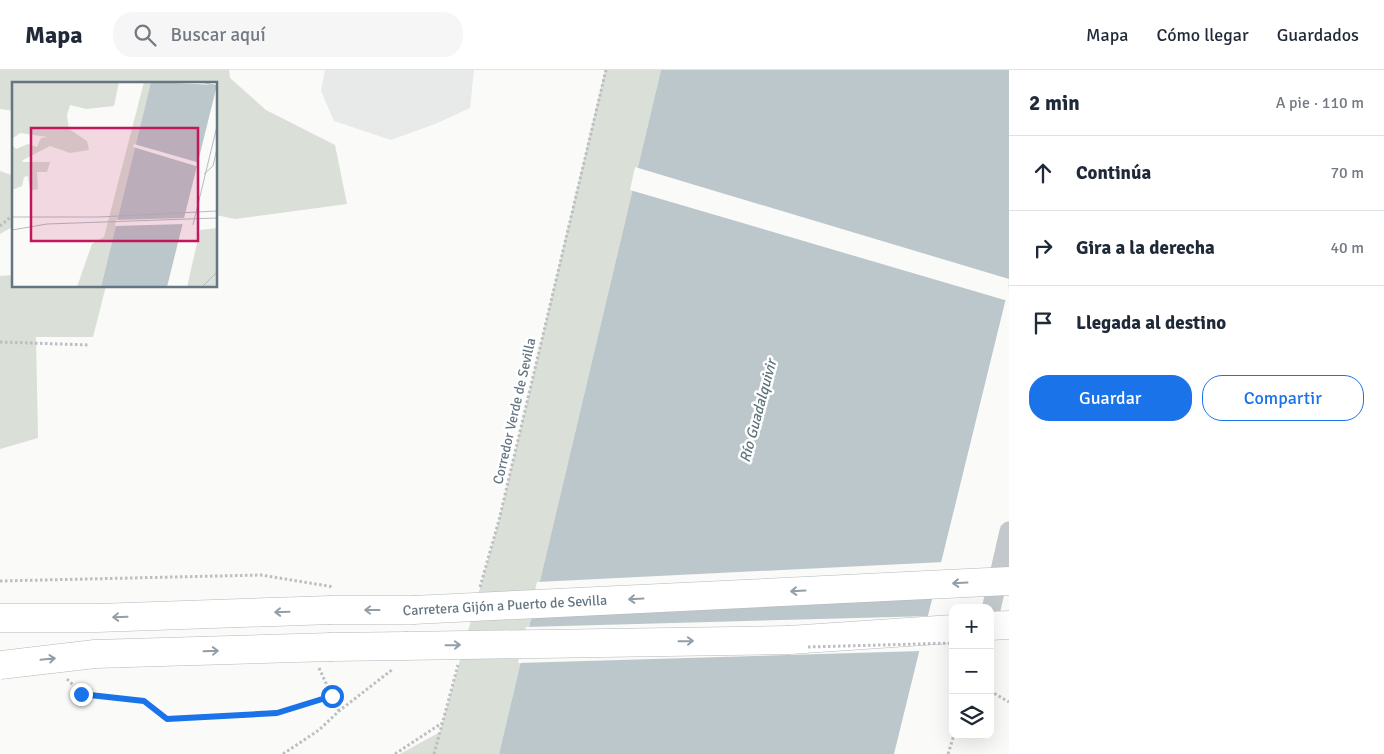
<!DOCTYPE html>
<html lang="es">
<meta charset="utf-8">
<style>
body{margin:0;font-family:Signika,sans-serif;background:#f6f6f7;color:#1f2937}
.controls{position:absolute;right:15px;bottom:15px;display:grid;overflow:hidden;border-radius:10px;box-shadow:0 5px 20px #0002}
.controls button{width:45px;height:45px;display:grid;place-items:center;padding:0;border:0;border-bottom:1px solid #e0e1e3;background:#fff;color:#1f2937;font:25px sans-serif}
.stop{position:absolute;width:15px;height:15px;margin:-11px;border:4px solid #1a73e8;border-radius:50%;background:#fff}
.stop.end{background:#1a73e8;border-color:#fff;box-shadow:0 1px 5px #0008}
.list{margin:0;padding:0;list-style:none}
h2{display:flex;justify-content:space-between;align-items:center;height:65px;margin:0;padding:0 20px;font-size:21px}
h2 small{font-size:16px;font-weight:400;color:#747a83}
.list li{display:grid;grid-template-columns:32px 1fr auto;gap:15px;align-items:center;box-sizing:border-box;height:75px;padding:0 20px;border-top:1px solid #e0e1e3}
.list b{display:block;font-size:19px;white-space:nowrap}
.list em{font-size:16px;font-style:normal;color:#747a83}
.actions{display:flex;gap:10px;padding:15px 20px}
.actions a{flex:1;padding:11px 0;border:1px solid #1a73e8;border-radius:20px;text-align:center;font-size:18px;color:#1a73e8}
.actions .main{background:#1a73e8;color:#fff}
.icon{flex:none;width:28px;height:28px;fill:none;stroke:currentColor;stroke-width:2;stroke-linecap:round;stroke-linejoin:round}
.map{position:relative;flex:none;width:1009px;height:684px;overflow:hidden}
header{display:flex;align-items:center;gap:30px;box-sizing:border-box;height:70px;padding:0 25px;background:#fff;border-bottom:1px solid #e0e1e3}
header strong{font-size:24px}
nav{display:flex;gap:28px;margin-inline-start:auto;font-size:18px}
.search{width:350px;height:45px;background:#f6f6f7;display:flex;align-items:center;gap:12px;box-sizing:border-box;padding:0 18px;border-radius:20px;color:#747a83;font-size:19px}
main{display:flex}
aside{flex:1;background:#fff}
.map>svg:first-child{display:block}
.built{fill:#e8e9e9}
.green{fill:#dadfd7}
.water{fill:#bbc7cb}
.pier{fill:#fafaf8}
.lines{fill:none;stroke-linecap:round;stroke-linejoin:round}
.highway-casing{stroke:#b4b9bd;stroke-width:29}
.path{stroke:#bbbfc2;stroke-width:3;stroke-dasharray:2.5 2.5;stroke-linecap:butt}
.minor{stroke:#c3c8cc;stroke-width:19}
.highway{stroke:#fff;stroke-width:28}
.highway-bridge-casing{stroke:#b4b9bd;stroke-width:29;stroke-linecap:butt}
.path-bridge{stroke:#bbbfc2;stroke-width:3;stroke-dasharray:2.5 2.5;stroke-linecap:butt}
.highway-bridge{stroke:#fff;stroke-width:28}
.oneway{stroke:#939fa8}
.route{stroke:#1a73e8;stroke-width:6}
.labels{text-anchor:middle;stroke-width:5;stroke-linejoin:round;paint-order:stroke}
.street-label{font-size:14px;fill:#657683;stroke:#fff}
.water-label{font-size:15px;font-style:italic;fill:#60757c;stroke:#fff}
.inset-road{fill:none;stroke:#b5bdc2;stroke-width:1}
.view{fill:#c2185b;fill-opacity:0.15;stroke:#c2185b;stroke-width:2.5}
.inset-edge{fill:none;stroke:#657683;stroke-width:2.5}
</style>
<header>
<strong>Mapa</strong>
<div class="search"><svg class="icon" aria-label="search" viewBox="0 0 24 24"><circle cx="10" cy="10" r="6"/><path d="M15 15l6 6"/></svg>Buscar aquí</div>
<nav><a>Mapa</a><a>Cómo llegar</a><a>Guardados</a></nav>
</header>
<main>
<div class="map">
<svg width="1009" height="684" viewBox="0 0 1009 684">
<rect width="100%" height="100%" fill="#fafaf8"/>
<polygon class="built" points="325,0 474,0 470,38 435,54 391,70 334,51 321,21"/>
<g class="green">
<polygon points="0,0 229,0 230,8 266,40 335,75 347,134 235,149 216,145 216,14 14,14 14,41 0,39"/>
<polygon points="605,0 661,0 499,684 400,684 440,662 499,450"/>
<polygon points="0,101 14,106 14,156 0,164"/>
<polygon points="14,205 14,216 106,216 93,267 36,267 38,368 0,379 0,206"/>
</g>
<polygon class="water" points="661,0 1009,0 1009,216 894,684 499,684"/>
<g class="pier">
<polygon points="635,97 1009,209 1008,231 630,120"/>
<polygon points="944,492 935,528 528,548 537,512"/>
<polygon points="931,546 922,581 518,593 526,557"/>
</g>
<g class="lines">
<defs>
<g id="highway">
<polyline points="331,540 413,540"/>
<polyline points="990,556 1009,555"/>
<polyline points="789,570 953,559"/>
<polyline points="332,577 405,576"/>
</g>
</defs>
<use href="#highway" class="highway-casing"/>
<g class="path">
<polyline points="0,156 14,144"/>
<polyline points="0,272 89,275"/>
<polyline points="0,511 261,505 334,517"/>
<polyline points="480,517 499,450 606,0"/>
<polyline points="319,598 339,641"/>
<polyline points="67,609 81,623 145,631 167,649 277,643 332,626"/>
<polyline points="990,621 1009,632"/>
<polyline points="283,684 319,660 339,641 393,599"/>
<polyline points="395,684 442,653"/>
<polyline points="434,684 458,595"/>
<polyline points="948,684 954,665"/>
</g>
<polyline class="minor" points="990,544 1009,461"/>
<use href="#highway" class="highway"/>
<defs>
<g id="highway-bridge">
<polyline points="413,540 1009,511"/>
<polyline points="0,548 97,548 331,540"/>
<polyline points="405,576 789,570"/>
<polyline points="0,595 95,584 332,577"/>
</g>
</defs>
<use href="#highway-bridge" class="highway-bridge-casing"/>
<polyline class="path-bridge" points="808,577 953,573"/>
<use href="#highway-bridge" class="highway-bridge"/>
</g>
<defs><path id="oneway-shaft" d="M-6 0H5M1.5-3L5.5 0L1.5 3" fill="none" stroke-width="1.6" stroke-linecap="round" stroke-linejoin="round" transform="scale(1.25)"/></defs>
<g class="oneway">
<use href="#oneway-shaft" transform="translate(960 513) rotate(177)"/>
<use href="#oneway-shaft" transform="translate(798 521) rotate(177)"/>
<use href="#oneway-shaft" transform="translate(636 529) rotate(177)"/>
<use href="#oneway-shaft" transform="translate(372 540) rotate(180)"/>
<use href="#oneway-shaft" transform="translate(282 542) rotate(178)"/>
<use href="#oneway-shaft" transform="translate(120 547) rotate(178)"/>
<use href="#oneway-shaft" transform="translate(686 571) rotate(-1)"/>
<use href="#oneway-shaft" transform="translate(453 575) rotate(-1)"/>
<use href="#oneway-shaft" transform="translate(211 581) rotate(-2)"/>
<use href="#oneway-shaft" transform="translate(48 589) rotate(-6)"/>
</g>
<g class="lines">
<polyline class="route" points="81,624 144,631 167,649 277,643 332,626"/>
</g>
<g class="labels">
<g class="street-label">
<text transform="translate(514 341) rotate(-77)" y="5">Corredor Verde de Sevilla</text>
<text transform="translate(505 535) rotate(-3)" y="5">Carretera Gijón a Puerto de Sevilla</text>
</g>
<g class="water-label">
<text transform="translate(758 341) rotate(-75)" y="5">Río Guadalquivir</text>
</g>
</g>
<g transform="translate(12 12)">
<rect width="205" height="205" fill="#fafaf8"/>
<path d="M 0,0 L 107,0 L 102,24 L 74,27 L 58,23 L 55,33 L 57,47 L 75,59 L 77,68 L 58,71 L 38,64 L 11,78 L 10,80 L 38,80 L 35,90 L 25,90 L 26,107 L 18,109 L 16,94 L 12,95 L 10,104 L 0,108 L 0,63 L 4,67 L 16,62 L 25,65 L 29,56 L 36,55 L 8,51 L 0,57 ZM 132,0 L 139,0 L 89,205 L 65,205 L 80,162 L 92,155 ZM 205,146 L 205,205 L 175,205 L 188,148 Z" fill="#dadfd7"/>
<path d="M 139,0 L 205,3 L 155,205 L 89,205 Z" fill="#bbc7cb"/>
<path d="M 122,62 L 188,81 L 187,85 L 121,65 ZM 175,136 L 173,142 L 103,144 L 104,138 Z" fill="#fafaf8"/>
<path class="inset-road" d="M 190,0 L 205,4M 192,92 L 201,84 L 205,66M 0,135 L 87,135 L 205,129M 181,143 L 205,44M 0,148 L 35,142 L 205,136M 190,205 L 205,190"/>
<path class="view" d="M 19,46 L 186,46 L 186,159 L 19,159 Z"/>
<rect width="205" height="205" class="inset-edge"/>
</g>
</svg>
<div class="controls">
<button>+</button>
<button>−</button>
<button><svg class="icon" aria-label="layers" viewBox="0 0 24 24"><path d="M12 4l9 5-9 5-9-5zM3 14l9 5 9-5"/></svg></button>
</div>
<div class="stop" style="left:332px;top:626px"></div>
<div class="stop end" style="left:81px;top:624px"></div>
</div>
<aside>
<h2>2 min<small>A pie · 110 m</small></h2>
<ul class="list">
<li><svg class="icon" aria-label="ahead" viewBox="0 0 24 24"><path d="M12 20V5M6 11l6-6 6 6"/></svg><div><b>Continúa</b></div><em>70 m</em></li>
<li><svg class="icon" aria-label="right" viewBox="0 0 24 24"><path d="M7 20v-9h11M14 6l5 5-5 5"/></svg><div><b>Gira a la derecha</b></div><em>40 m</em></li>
<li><svg class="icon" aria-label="arrive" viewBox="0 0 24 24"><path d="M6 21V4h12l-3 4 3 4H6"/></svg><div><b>Llegada al destino</b></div></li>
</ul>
<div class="actions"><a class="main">Guardar</a><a>Compartir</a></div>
</aside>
</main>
